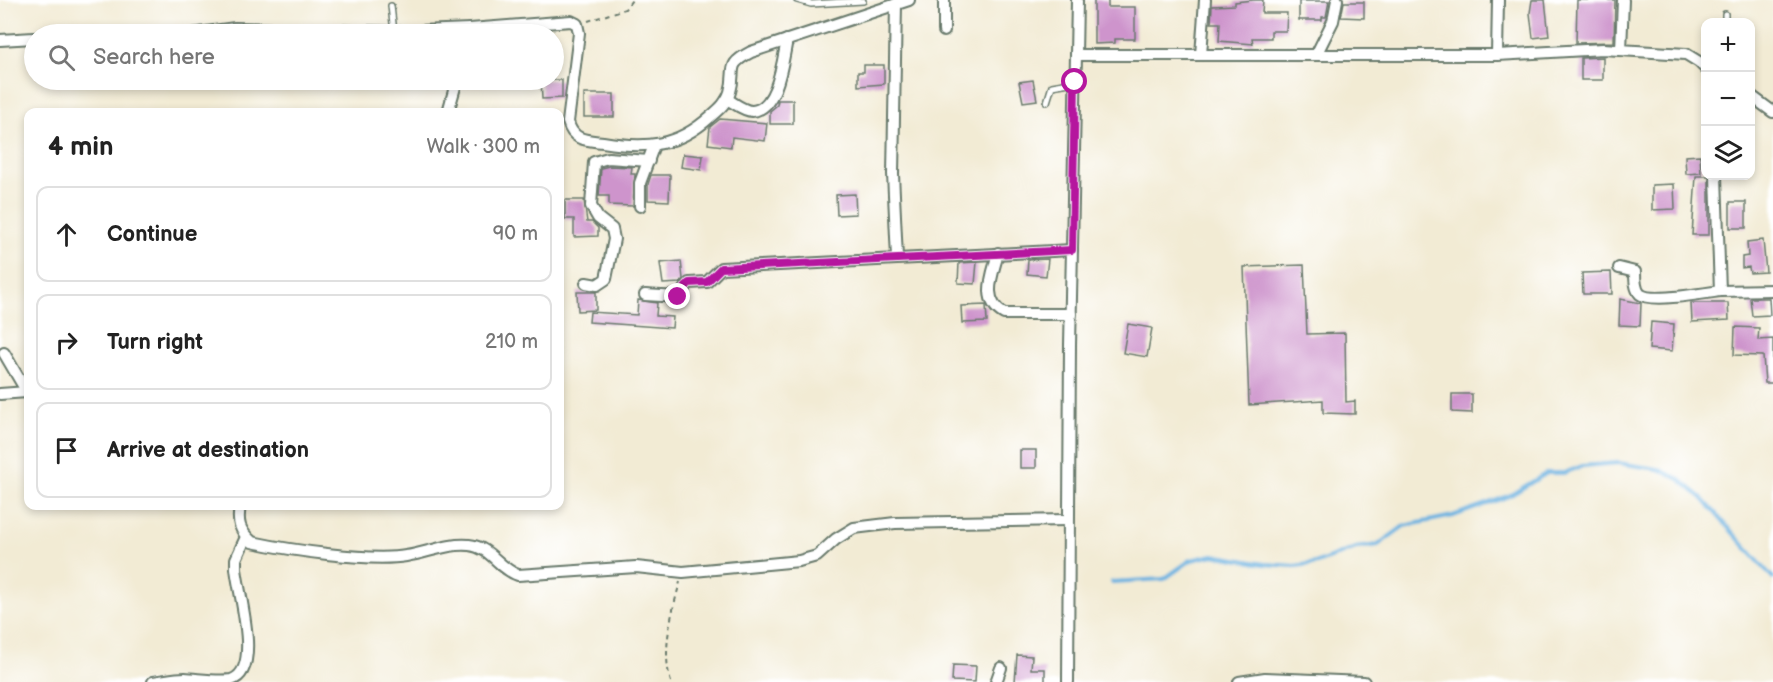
<!DOCTYPE html>
<meta charset="utf-8">
<style>
body{margin:0;font-family:"Balsamiq Sans",sans-serif;background:#f6f6f6;color:#222}
.controls{position:absolute;right:18px;top:18px;display:grid;overflow:hidden;border-radius:12px;box-shadow:0 3px 9px #0003}
.controls button{width:54px;height:54px;display:grid;place-items:center;padding:0;border:0;border-bottom:2px solid #e0e0e0;background:#fff;color:#222;font:30px sans-serif}
.stop{position:absolute;width:18px;height:18px;margin:-14px;border:4px solid #b5179e;border-radius:50%;background:#fff}
.stop.end{background:#b5179e;border-color:#fff;box-shadow:0 2px 6px #0008}
.list{margin:0;padding:0;list-style:none}
h2{display:flex;justify-content:space-between;align-items:center;height:78px;margin:0;padding:0 24px;font-size:26px}
h2 small{font-size:20px;font-weight:400;color:#767676}
.list li{display:grid;grid-template-columns:39px 1fr auto;gap:18px;align-items:center;box-sizing:border-box;height:96px;margin:0 12px 12px;padding:0 12px;border:2px solid #e0e0e0;border-radius:12px}
.list b{display:block;font-size:22px;white-space:nowrap}
.list em{font-size:20px;font-style:normal;color:#767676}
.icon{flex:none;width:33px;height:33px;fill:none;stroke:currentColor;stroke-width:2;stroke-linecap:round;stroke-linejoin:round}
.map{position:relative;flex:none;width:1773px;height:682px;overflow:hidden}
.search{position:absolute;background:#fff;box-shadow:0 3px 9px #0003;left:24px;top:24px;width:540px;height:66px;display:flex;align-items:center;gap:15px;box-sizing:border-box;padding:0 21px;border-radius:33px;color:#767676;font-size:22px}
.panel{position:absolute;background:#fff;box-shadow:0 3px 9px #0003;left:24px;top:108px;width:540px;height:402px;border-radius:12px}
.map>svg:first-child{display:block}
.lines{fill:none;stroke-linecap:round;stroke-linejoin:round}
.stream{stroke:#6ab2e1;stroke-width:4}
.building{fill:#ce94cc}
.service-casing{stroke:#697a6c;stroke-width:8}
.minor-casing{stroke:#697a6c;stroke-width:14}
.path{stroke:#697a6c;stroke-width:2;stroke-dasharray:4.5 4.5;stroke-linecap:butt}
.service{stroke:#fff;stroke-width:5}
.minor{stroke:#fff;stroke-width:10}
.route{stroke:#b5179e;stroke-width:8}
</style>
<div class="map">
<svg width="1773" height="682" viewBox="0 0 1773 682">
<rect width="100%" height="100%" fill="#fff"/>
<filter id="ink" filterUnits="userSpaceOnUse"><feTurbulence type="fractalNoise" baseFrequency=".0167" numOctaves="2"/><feDisplacementMap in="SourceGraphic" scale="12" xChannelSelector="R" yChannelSelector="G"/><feConvolveMatrix kernelMatrix="1 2 1 2 8 2 1 2 1" color-interpolation-filters="sRGB"/></filter>
<filter id="wash" filterUnits="userSpaceOnUse"><feTurbulence type="fractalNoise" baseFrequency=".008" numOctaves="4" result="noise"/><feDisplacementMap in="SourceGraphic" scale="24" xChannelSelector="R" yChannelSelector="G"/><feGaussianBlur stdDeviation="1.35" result="paint"/><feColorMatrix in="noise" values="0 0 0 0 0 0 0 0 0 0 0 0 0 0 0 0 0 1.4 0 .05"/><feComposite in="paint" operator="in"/></filter>
<g filter="url(#wash)">
<rect width="100%" height="100%" fill="#f2ebd4"/>
<g class="lines">
<polyline class="stream" points="1112,582 1164,579 1191,560 1213,555 1264,564 1295,566 1317,563 1356,548 1378,545 1404,526 1453,516 1509,496 1547,473 1564,473 1582,466 1618,463 1658,469 1679,479 1702,498 1773,578"/>
</g>
<g id="blocks">
<g class="building">
<polygon points="1094,0 1108,0 1108,7 1135,7 1135,39 1115,39 1115,43 1094,44"/>
<polygon points="1253,0 1263,0 1262,13 1287,13 1286,31 1271,31 1271,38 1252,38 1253,44 1219,41 1220,23 1211,23 1212,6 1235,5 1235,2"/>
<polygon points="1532,0 1545,0 1549,36 1533,38 1530,13"/>
<polygon points="1577,0 1615,0 1614,42 1576,43"/>
<polygon points="1299,1 1329,1 1326,17 1322,17 1322,20 1299,20"/>
<polygon points="1344,2 1364,2 1364,18 1341,17"/>
<polygon points="1603,57 1603,80 1581,80 1581,58"/>
<polygon points="864,65 884,65 884,84 858,86 858,72 864,72"/>
<polygon points="541,80 562,80 562,98 542,99"/>
<polygon points="1033,80 1037,100 1023,102 1019,82"/>
<rect x="584" y="94" width="30" height="23"/>
<polygon points="778,100 793,100 793,124 770,124 770,111 777,105"/>
<polygon points="720,119 767,123 765,141 732,137 731,147 708,144 710,127"/>
<polygon points="683,154 703,156 701,170 681,167"/>
<polygon points="1700,155 1701,173 1686,174 1685,156"/>
<polygon points="609,166 632,167 631,174 635,174 633,206 609,205 609,196 599,196 601,168"/>
<polygon points="651,175 670,175 669,201 648,200 648,184"/>
<polygon points="1696,176 1709,176 1709,235 1692,235"/>
<polygon points="1674,184 1675,209 1652,210 1652,185"/>
<polygon points="855,194 856,214 837,215 836,195"/>
<polygon points="565,200 584,200 587,222 592,222 598,228 598,236 574,237 574,219 565,219"/>
<rect x="1730" y="202" width="16" height="26"/>
<polygon points="1763,240 1766,272 1750,273 1749,267 1742,268 1742,257 1748,256 1747,242"/>
<polygon points="1048,259 1046,276 1027,274 1028,260"/>
<polygon points="681,261 683,279 680,283 663,284 660,263"/>
<polygon points="977,262 975,284 958,283 959,263"/>
<polygon points="1304,265 1307,334 1345,333 1346,402 1355,401 1355,414 1323,413 1323,400 1249,405 1244,267"/>
<polygon points="1611,272 1612,294 1583,294 1582,273"/>
<polygon points="577,292 596,292 596,310 578,311"/>
<polygon points="1750,298 1769,298 1770,315 1752,316"/>
<polygon points="1620,299 1641,303 1640,326 1619,325"/>
<polygon points="638,300 657,303 656,316 673,317 672,328 589,322 590,312 637,315"/>
<polygon points="1691,303 1728,303 1729,320 1692,322"/>
<polygon points="986,305 987,322 962,323 961,306"/>
<polygon points="1651,322 1674,324 1672,351 1649,349"/>
<polygon points="1128,324 1152,328 1147,357 1123,353"/>
<polygon points="1735,327 1759,328 1758,340 1773,339 1773,383 1765,383 1763,356 1734,355"/>
<polygon points="1452,394 1472,394 1472,413 1452,412"/>
<rect x="1020" y="450" width="16" height="18"/>
<polygon points="1017,655 1032,656 1031,669 1045,669 1045,682 1015,682"/>
<polygon points="953,665 976,666 975,682 952,681"/>
</g>
</g>
</g>
<g filter="url(#ink)">
<use href="#blocks" fill-opacity="0" stroke="#697a6c" stroke-width="1.5"/>
<g class="lines">
<defs>
<g id="service">
<polyline points="797,0 811,4 863,1"/>
<polyline points="391,6 394,32"/>
<polyline points="1725,22 1725,14"/>
<polyline points="1047,102 1052,86 1075,82"/>
</g>
<g id="minor">
<polyline points="944,0 944,31"/>
<polyline points="1077,0 1076,55 1497,55 1603,49 1686,54 1699,62 1706,69"/>
<polyline points="896,4 893,174 897,258"/>
<polyline points="192,34 235,28 394,32 470,29"/>
<path d="M 469,34 L 470,29 L 571,21 L 577,24 L 579,33 L 568,122 C 573,141 586,140 603,142 C 646,149 677,147 710,117 C 718,110 727,103 730,92 C 737,69 724,66 751,52 L 909,0"/>
<polyline points="0,40 34,38"/>
<polyline points="1621,50 1623,0"/>
<polyline points="1201,55 1205,0"/>
<polyline points="1316,55 1333,21 1337,0"/>
<polyline points="1497,55 1498,0"/>
<polyline points="1750,95 1773,112"/>
<path d="M 727,99 C 734,103 744,111 752,111 C 778,110 783,58 787,40"/>
<polyline points="448,112 457,80"/>
<polyline points="1716,176 1720,291 1773,290"/>
<polyline points="640,206 640,183 654,145"/>
<path d="M 998,253 C 993,274 980,300 1004,314 L 1071,314"/>
<path d="M 1619,268 L 1635,272 C 1635,279 1635,289 1640,294 C 1650,303 1706,293 1720,291"/>
<polyline points="586,283 597,285 606,279 614,239 612,229 598,218 591,206 594,162 608,158 649,161"/>
<polyline points="645,295 678,297 689,283 707,282 721,268 1072,250"/>
<polyline points="4,353 28,394"/>
<polyline points="0,394 27,392"/>
<path d="M 240,506 C 237,522 239,530 252,542 C 289,550 370,562 406,556 C 427,553 448,543 469,545 C 491,547 499,569 518,575 L 636,567 L 683,572 L 799,561 L 817,556 L 836,539 L 854,528 L 895,523 L 1068,520"/>
<path d="M 153,682 C 163,681 174,678 185,678 C 200,679 217,682 231,680 C 263,671 238,593 236,568 L 236,559 L 246,537"/>
<polyline points="996,682 1001,668"/>
<polyline points="1068,682 1070,345 1076,55"/>
<polyline points="1239,682 1265,678 1364,682"/>
</g>
</defs>
<use href="#service" class="service-casing"/>
<use href="#minor" class="minor-casing"/>
<g class="path">
<polyline points="588,21 625,9 632,0"/>
<path d="M 671,682 C 661,651 672,612 680,582"/>
</g>
<use href="#service" class="service"/>
<use href="#minor" class="minor"/>
</g>
</g>
<g class="lines" filter="url(#ink)">
<polyline class="route" points="678,297 689,283 707,282 721,268 1072,250 1075,82"/>
</g>
</svg>
<div class="controls">
<button>+</button>
<button>−</button>
<button><svg class="icon" aria-label="layers" viewBox="0 0 24 24"><path d="M12 4l9 5-9 5-9-5zM3 14l9 5 9-5"/></svg></button>
</div>
<div class="stop" style="left:1075px;top:82px"></div>
<div class="stop end" style="left:678px;top:297px"></div>
<div class="search"><svg class="icon" aria-label="search" viewBox="0 0 24 24"><circle cx="10" cy="10" r="6"/><path d="M15 15l6 6"/></svg>Search here</div>
<section class="panel">
<h2>4 min<small>Walk · 300 m</small></h2>
<ul class="list">
<li><svg class="icon" aria-label="ahead" viewBox="0 0 24 24"><path d="M12 20V5M6 11l6-6 6 6"/></svg><div><b>Continue</b></div><em>90 m</em></li>
<li><svg class="icon" aria-label="right" viewBox="0 0 24 24"><path d="M7 20v-9h11M14 6l5 5-5 5"/></svg><div><b>Turn right</b></div><em>210 m</em></li>
<li><svg class="icon" aria-label="arrive" viewBox="0 0 24 24"><path d="M6 21V4h12l-3 4 3 4H6"/></svg><div><b>Arrive at destination</b></div></li>
</ul>
</section>
</div>
